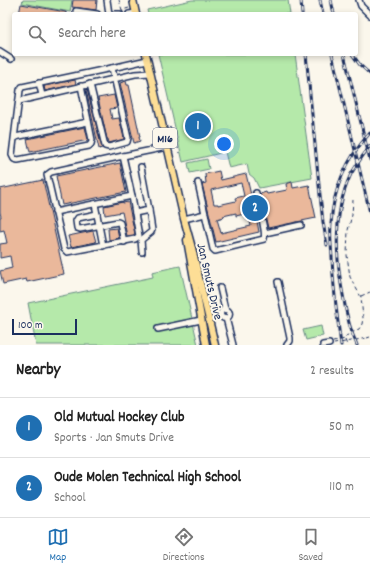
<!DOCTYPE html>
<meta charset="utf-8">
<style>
body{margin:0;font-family:Dekko,sans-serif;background:#f2f2f2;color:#222}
.scale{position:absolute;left:12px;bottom:10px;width:65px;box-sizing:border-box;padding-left:4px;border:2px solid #1b2f5e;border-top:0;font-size:11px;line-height:14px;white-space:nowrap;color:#1b2f5e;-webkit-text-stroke:3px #fbf7ec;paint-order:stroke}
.you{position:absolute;left:224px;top:144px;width:14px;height:14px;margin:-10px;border:3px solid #fff;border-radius:50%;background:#1a73e8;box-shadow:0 0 0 6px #1a73e833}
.badge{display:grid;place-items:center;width:26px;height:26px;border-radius:50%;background:#1f6fb2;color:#fff;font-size:13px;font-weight:700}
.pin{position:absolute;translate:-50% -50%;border:2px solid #fff;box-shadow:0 1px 4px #0006}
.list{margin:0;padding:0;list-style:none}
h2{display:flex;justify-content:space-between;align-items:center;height:52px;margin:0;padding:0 16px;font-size:17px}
h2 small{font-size:13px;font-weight:400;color:#767676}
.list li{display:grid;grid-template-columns:26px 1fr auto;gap:12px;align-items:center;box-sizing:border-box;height:60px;padding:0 16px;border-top:1px solid #e0e0e0}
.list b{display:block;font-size:15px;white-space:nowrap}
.list p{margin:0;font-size:13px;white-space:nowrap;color:#767676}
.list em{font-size:13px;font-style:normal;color:#767676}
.icon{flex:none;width:22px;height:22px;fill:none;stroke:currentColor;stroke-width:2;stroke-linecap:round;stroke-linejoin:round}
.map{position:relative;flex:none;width:370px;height:345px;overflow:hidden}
.search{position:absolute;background:#fff;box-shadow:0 2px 6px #0003;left:12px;right:12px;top:12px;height:44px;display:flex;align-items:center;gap:10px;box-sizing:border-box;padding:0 14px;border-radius:4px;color:#767676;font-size:15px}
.sheet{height:172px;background:#fff}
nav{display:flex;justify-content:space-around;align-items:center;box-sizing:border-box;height:56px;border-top:1px solid #e0e0e0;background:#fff;font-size:11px;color:#767676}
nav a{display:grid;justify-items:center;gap:2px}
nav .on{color:#1f6fb2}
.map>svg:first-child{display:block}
.green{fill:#b5e9aa;stroke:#688c84}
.building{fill:#eab89b;stroke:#1b2f5e;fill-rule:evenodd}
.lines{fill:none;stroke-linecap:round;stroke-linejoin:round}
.minor-casing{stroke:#1b2f5e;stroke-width:8}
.major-casing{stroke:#1b2f5e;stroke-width:9}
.path{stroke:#1b2f5e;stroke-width:1;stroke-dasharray:4 3;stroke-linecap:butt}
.minor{stroke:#fbf7ec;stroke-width:5}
.major{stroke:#fdde96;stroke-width:6}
.rail-casing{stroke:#1b2f5e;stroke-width:3}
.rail{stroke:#fbf7ec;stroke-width:1.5;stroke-dasharray:4.5;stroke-linecap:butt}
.path-bridge{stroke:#1b2f5e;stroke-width:1;stroke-dasharray:4 3;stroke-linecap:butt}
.labels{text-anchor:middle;stroke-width:4;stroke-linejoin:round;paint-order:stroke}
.shield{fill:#fbf7ec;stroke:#5e6b89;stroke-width:1}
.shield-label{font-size:12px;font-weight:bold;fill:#1b2f5e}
.street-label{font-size:13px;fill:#1b2f5e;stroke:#fbf7ec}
</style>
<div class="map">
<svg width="370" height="345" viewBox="0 0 370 345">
<rect width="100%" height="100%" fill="#fbf7ec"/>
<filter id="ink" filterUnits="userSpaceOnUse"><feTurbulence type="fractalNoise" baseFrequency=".025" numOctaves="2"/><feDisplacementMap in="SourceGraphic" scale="8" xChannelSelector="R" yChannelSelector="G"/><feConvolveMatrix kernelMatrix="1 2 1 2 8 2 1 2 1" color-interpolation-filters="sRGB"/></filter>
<g filter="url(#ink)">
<g class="green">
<polygon points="23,0 72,0 70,12 22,3"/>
<polygon points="192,0 288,0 290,14 148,14 147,10"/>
<polygon points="158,54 295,54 312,178 259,188 254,178 249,174 247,164 229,168 225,152 183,162"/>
<polygon points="207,159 209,169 190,173 188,163"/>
<polygon points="180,266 198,345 36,345 28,303 153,277 152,272"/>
<polygon points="321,326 323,336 306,340 303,330"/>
</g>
<g class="building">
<polygon points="73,0 97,0 96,10 72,7"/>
<polygon points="21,4 66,12 66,14 19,14"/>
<polygon points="75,80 76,84 45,91 44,86"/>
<polygon points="126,81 127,85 129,85 140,137 139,137 140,141 134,143 120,83"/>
<polygon points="87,89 102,148 99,149 86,90"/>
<polygon points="114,95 117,108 110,109 112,119 119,118 124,138 124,139 109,143 108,139 107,139 98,98"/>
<polygon points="85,127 88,140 30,152 27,139"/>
<polygon points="120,163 126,192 62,205 56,176"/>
<path d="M 219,171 L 221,180 L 246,174 L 255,212 L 256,212 L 257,214 L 257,215 L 256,216 L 259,232 L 216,242 L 202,184 L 206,183 L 205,174 ZM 241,183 L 244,196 L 235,198 L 236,201 L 218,205 L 218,204 L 214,204 L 211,190 ZM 236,213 L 236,216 L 248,213 L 251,226 L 221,233 L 217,219 L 224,217 L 223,216 Z"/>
<polygon points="43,180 64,274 27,282 26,279 3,284 0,271 12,268 10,256 0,258 0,244 7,243 4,230 0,231 0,217 1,217 0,212 0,189"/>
<polygon points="292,182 293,188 309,185 316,218 268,228 260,194 266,192 267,194 287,190 286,184"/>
<polygon points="123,202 123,203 128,202 135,234 133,235 127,236 122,212 105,215 104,206"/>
<polygon points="117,228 119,238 109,240 108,229"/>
<polygon points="93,231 96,242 71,247 68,236"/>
</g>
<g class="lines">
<defs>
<g id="minor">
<polyline points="107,0 109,14"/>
<polyline points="359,0 361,6 370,15"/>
<polyline points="76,11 97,14"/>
<polyline points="110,14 120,14"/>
<polyline points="129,14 136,13"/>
<polyline points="0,52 11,59"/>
<polyline points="39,83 42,95"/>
<polyline points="90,84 105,146 109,147 127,142 128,138 112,68"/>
<polyline points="81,86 92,140 91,144 89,146 18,160 14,159 12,155 20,90 22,87 112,68 147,60"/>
<polyline points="19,101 135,74 150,73"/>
<polyline points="15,137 88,122"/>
<polygon points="123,156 132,196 139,236 135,239 67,252 64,249 47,175 51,172"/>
<polyline points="123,156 167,147"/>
<path d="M 198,183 L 213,249 L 215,251 L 264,239 C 266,232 262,222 261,214"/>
<polyline points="256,193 260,211"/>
<polyline points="95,204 103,246"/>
<polyline points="55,212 132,196"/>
<polyline points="135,213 149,210 141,167"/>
<polyline points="97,214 78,218 76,221 77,228 80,229 118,222 120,223 124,242"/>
<polyline points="184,219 205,214"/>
<polyline points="265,233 301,225"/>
<polyline points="142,252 141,240 151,232 152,230 149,210"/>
<polyline points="278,282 290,338 290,341 287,345"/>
<polyline points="220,288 225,309"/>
<circle cx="225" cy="314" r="4.5"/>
<polyline points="226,318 233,345"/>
<polyline points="158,329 201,320"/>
<polyline points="323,345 329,344"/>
</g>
<g id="major">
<polyline points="133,0 136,14"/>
<polyline points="146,54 184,219 192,248 215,345"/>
<polyline points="187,240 206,345"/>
</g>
</defs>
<use href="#minor" class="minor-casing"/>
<use href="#major" class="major-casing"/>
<g class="path">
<polyline points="119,0 122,10 129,8"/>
<polyline points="169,128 170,127 180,153"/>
<polyline points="361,296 370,292"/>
<polyline points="367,338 370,337"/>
<polyline points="345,340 347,345"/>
<polyline points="333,342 345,339 346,336 359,329 362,324 363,318 361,297 350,277 347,255 348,230 352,215 353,200"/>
</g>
<use href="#minor" class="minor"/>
<use href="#major" class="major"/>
<defs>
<g id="rail">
<polyline points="301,0 302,14"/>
<polyline points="320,0 323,14"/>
<polyline points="331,0 334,14"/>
<polyline points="306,54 320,195 323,222 327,245"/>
<polyline points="332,54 370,213"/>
<polyline points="344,54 370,160"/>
<polyline points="352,54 360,65 370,74"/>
<path d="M 341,345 C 337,316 333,287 332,257 C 331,246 330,235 331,224 C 333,189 347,158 370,133"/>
<path d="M 357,345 C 349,328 346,313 343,295 C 335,255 333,212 351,174 C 357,164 363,155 370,146"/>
</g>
</defs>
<use href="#rail" class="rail-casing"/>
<use href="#rail" class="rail"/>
<polyline class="path-bridge" points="334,344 367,338"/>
</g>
</g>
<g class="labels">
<rect class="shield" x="153" y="128" width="24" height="20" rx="3"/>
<g class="shield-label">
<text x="165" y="142">M16</text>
</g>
<g class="street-label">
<text transform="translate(211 281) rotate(77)" y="5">Jan Smuts Drive</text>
</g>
</g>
</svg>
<div class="scale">100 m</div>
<div class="you"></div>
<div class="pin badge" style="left:198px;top:126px">1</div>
<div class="pin badge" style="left:255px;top:208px">2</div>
<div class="search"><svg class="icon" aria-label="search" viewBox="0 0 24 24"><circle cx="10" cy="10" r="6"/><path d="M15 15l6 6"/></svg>Search here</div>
</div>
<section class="sheet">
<h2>Nearby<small>2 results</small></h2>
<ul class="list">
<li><span class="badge">1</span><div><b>Old Mutual Hockey Club</b><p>Sports · Jan Smuts Drive</p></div><em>50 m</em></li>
<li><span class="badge">2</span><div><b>Oude Molen Technical High School</b><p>School</p></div><em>110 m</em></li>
</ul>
</section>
<nav>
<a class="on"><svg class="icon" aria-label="map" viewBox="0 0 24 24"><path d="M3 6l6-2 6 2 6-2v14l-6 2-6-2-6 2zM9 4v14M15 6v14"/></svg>Map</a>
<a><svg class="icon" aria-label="directions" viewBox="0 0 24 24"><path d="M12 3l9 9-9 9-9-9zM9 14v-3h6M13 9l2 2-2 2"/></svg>Directions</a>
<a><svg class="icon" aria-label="saved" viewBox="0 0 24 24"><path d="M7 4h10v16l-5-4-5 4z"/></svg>Saved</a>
</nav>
